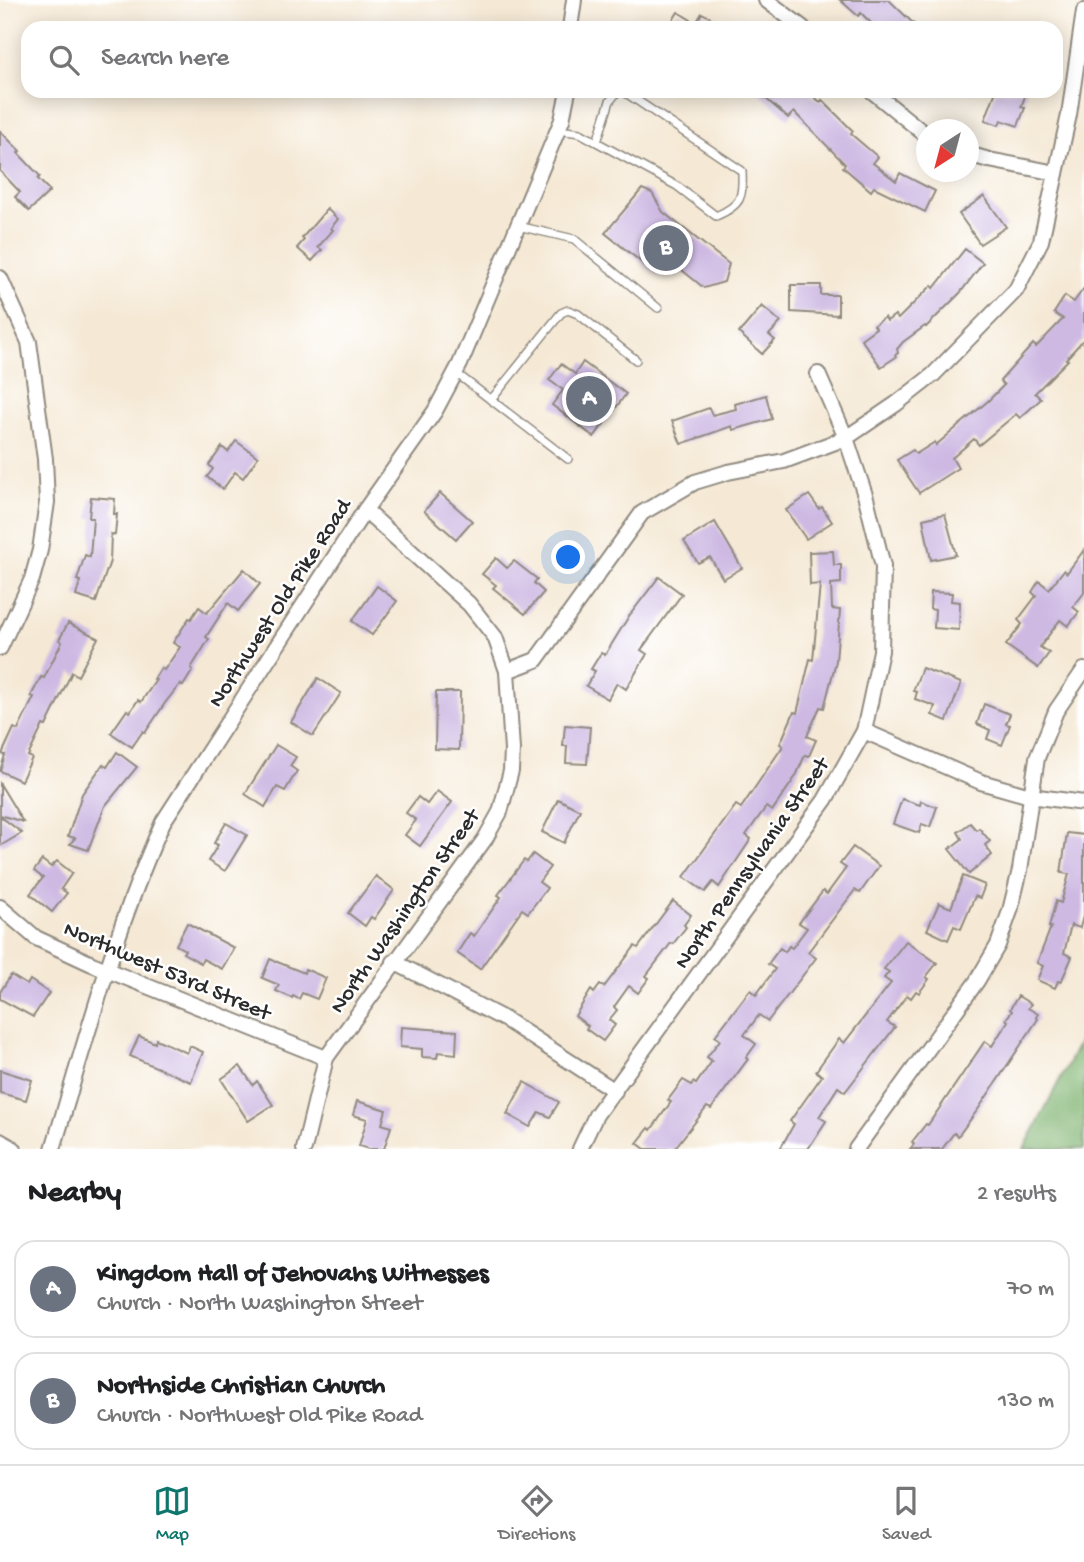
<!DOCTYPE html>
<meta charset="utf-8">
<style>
body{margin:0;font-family:"Gochi Hand",sans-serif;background:#f2f2f2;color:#202124}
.compass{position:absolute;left:916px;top:119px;width:63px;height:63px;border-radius:50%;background:#fff;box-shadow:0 4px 18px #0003;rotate:216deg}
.you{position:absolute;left:569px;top:558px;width:24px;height:24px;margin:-18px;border:5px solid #fff;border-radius:50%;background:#1a73e8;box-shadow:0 0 0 10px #1a73e833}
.badge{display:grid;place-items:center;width:46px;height:46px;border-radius:50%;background:#0f766e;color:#fff;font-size:23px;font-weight:700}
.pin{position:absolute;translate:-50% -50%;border:4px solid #fff;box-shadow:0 2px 7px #0006}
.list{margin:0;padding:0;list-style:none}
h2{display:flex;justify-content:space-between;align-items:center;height:91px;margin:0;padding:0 28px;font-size:30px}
h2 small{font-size:23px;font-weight:400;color:#757577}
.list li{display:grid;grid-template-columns:46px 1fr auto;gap:21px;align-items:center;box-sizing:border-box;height:98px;margin:0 14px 14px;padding:0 14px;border:2px solid #e0e0e0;border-radius:21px}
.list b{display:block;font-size:26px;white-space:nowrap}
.list p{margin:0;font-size:23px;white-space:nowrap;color:#757577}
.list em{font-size:23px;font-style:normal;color:#757577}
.icon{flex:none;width:38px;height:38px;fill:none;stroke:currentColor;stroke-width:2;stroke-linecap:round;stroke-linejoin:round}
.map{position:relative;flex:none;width:1084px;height:1149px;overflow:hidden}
.search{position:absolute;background:#fff;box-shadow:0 4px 18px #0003;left:21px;right:21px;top:21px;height:77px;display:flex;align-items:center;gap:18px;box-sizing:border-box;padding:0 24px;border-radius:21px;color:#757577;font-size:26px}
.sheet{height:315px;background:#fff}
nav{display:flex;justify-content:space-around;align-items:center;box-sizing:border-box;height:98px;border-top:2px solid #e0e0e0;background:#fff;font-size:19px;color:#757577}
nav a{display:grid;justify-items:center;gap:4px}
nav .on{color:#0f766e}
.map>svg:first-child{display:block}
.forest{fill:#7eb26e;stroke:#546e4c;stroke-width:2}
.building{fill:#ceb9e3}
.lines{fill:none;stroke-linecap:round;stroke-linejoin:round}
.service-casing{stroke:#908a80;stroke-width:10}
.minor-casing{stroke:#908a80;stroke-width:18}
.service{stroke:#fff;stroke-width:7}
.minor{stroke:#fff;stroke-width:14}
.labels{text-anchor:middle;stroke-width:5;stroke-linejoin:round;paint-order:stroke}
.street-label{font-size:23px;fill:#2b2b2b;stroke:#fff}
</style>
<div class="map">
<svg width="1084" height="1149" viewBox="0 0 1084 1149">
<rect width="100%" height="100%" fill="#fff"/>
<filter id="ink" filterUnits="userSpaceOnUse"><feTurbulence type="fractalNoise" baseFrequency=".0143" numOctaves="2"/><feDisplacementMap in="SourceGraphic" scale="14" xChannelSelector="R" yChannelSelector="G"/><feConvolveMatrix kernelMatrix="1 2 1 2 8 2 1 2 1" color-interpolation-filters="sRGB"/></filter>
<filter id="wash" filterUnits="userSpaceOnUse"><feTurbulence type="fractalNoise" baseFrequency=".00686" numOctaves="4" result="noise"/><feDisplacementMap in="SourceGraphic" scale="28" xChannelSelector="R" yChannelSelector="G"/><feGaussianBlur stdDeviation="1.57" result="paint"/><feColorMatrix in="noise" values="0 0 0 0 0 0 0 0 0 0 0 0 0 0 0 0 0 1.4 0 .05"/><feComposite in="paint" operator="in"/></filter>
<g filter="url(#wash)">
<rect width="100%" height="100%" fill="#f5e9d5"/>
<polygon class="forest" points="1084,1033 1084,1149 1024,1149"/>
<g id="blocks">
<g class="building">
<polygon points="840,0 889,0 918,28 876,28 861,13 858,16"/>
<polygon points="678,12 696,23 702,13 729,28 668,28"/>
<polygon points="757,91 807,91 820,102 822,100 853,131 851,134 878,157 873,163 896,181 900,173 935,191 925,212 874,187 871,191 843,167 845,164 794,112 788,118"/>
<polygon points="996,91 1027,91 1021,107 1025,108 1018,126 1001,120 999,125 985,120"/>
<polygon points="0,131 20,151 18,153 40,176 38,179 50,191 29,211 15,197 20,192 0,171"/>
<polygon points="642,189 652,193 663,212 729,264 724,282 704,288 672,262 656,274 605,233"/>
<polygon points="984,196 1006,227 980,244 959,214"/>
<polygon points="327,209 338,219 331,228 333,230 318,247 322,250 312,261 297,248 304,240 302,238"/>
<polygon points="965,249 983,263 960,293 926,327 925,326 903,342 897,349 898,353 895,355 896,357 881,367 861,339 876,328 874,325 885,317 887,321 895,315 898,319 932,285 934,288"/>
<polygon points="791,285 821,285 821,295 838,295 838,315 791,312"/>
<polygon points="1084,288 1084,339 1066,359 1068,360 1035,393 1041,399 1020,418 1016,414 979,445 974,439 952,458 958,468 919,493 897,460 913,450 916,454 935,442 936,445 988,401 1004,385 1000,381 1033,344 1036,347 1063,319 1054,313 1065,296 1074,302"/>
<polygon points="762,306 781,322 769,335 775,340 762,354 739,333"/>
<polygon points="583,362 626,394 594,437 552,405 563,390 549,380 561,364 575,374"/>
<polygon points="766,395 772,419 733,430 732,426 681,444 672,421 709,408 712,415 736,409 735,404"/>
<polygon points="236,441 258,457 243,478 235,472 223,489 207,477 213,469 209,465 222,447 228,452"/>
<polygon points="440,493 472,521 456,539 424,511"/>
<polygon points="809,495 819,509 822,507 832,522 806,539 786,510"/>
<polygon points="91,497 115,499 114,514 117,514 115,535 111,534 110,561 96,602 76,596 80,581 77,580 85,555 90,557 93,518 89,518"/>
<polygon points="945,514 956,555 931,560 923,519"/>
<polygon points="715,522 742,568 723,579 710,557 698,563 684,541"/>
<polygon points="1084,550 1084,593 1073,607 1079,612 1068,626 1060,620 1040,647 1049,653 1038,668 1006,645 1022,624 1018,620 1036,596 1032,592 1039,581 1049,589 1064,570 1067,573"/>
<polygon points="833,551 834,565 841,565 841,583 831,584 832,609 840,610 836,661 824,708 820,707 807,736 816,740 809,756 805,755 796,776 772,811 766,807 746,835 751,839 719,887 713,882 705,892 684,877 736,805 741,808 783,746 780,744 794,712 797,713 810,659 813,660 820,584 810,585 809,552"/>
<polygon points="496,558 507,568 514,561 537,579 534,583 544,592 525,614 493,588 496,585 482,574"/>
<polygon points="244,569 260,584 238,611 228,603 206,637 209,639 191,668 193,670 183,686 180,684 165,703 145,733 143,731 132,747 111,733 127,710 130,712 138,700 141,702 156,680 154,679 161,668 164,670 180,647 173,643 189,618 191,619 199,607 207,613"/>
<polygon points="659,577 682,594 641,650 647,654 626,689 617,683 608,699 586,686 595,671 591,669 601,653 605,655 629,616"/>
<polygon points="377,586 397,601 372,635 352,621"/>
<polygon points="931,592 952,593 951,601 960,602 959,630 934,628 935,610 930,609"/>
<polygon points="68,623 98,638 78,676 72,672 46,726 43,725 28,756 32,758 21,781 0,771 5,755 2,754 14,728 18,730 34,697 31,696 41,677 44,678 62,642 59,640"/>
<polygon points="922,668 961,683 947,721 932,715 935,706 915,699 917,692 913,691"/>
<polygon points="318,678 341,693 313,736 291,722"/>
<polygon points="436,692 460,692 459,750 435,749"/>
<polygon points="984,704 1010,714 1006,724 1010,725 1002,745 987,739 990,730 977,724"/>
<polygon points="565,725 590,727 587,764 566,763 567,746 563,746"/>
<polygon points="276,745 296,757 290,766 297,771 285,791 277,787 265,807 245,794"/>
<polygon points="117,752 137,767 105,806 88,850 70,844 75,838 68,836 82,794 103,764 107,767"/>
<polygon points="0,784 23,822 0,815"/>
<polygon points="437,791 452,802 420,846 405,835 416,820 406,813 418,797 427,804"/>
<polygon points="558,799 580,810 564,843 542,832"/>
<polygon points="902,799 920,805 921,801 937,807 930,827 922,824 919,833 893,824"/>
<polygon points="0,816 22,833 0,846"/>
<polygon points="226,823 247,835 225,871 208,861 218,845 214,843"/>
<polygon points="970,823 976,830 979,828 990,841 985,845 992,855 969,874 949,849 962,839 958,832"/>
<polygon points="1067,833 1084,835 1084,912 1080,928 1071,925 1064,953 1072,957 1061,982 1058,981 1055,988 1037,980 1043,966 1037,963 1051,927 1049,927 1056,901 1061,903 1069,874 1061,873"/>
<polygon points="853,847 879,866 860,893 855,890 808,952 816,958 768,1021 759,1015 744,1035 756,1044 746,1058 748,1059 711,1109 707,1107 674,1149 645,1149 637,1143 649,1128 651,1130 671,1102 668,1100 683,1080 692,1085 693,1082 696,1084 712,1061 707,1057 720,1040 715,1036 750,990 756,995 775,969 768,964 780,948 785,952 789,946 792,948 807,928 799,923 823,891 827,894 846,868 840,864"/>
<polygon points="533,854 550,867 539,882 547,888 528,913 522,909 480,969 457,953 470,933 474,936 501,897 498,895 524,860 527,862"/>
<polygon points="42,860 51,867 57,861 72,873 61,889 67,893 52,912 30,894 43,878 34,871"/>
<polygon points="376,876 394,890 374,919 371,917 365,926 348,913"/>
<polygon points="963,876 985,885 980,898 975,896 961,929 954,926 948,940 927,930 939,903 951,908"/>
<polygon points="673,901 691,915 684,925 686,927 673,944 671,943 646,976 649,978 638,993 629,986 614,1007 617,1010 609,1020 615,1025 603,1041 586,1029 588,1026 575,1016 591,990 594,993 600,985 604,987 635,946 638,948"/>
<polygon points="187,923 234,948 222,969 203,959 201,963 183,953 185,950 176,945"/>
<polygon points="906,941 937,963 926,977 929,979 919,993 916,991 911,998 907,995 887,1022 895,1027 845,1092 838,1087 819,1117 826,1121 808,1149 780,1149 794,1124 790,1121 822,1076 816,1071 839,1039 844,1043 891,983 884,978 889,972 884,969"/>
<polygon points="270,959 304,973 305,969 326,978 317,999 302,993 299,999 293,996 292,998 276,991 279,985 262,978"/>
<polygon points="11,975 27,985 30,980 49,993 33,1017 0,999 0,992"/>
<polygon points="1018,996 1031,1004 1028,1008 1038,1014 1036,1017 1038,1019 979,1108 958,1136 954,1133 942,1149 910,1149 914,1144 912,1142 926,1124 928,1125 985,1041 992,1046 1008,1021 1006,1019 1012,1011 1010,1009"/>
<polygon points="401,1027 457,1031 456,1054 438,1052 437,1058 422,1057 422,1049 400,1047"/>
<polygon points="139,1036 155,1043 156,1039 187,1053 190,1046 203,1052 191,1082 130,1056"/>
<polygon points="240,1066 253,1085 257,1081 273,1105 248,1121 221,1079"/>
<polygon points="0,1070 32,1080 26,1100 0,1093"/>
<polygon points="524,1082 559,1102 550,1117 539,1112 530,1127 507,1114"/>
<polygon points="357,1101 386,1110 382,1124 391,1127 384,1149 369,1149 359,1146 367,1119 353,1115"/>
</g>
</g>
</g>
<g filter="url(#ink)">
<use href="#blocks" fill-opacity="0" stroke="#908a80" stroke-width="2"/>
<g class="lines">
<defs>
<g id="service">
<path d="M 559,130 L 580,133 L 677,186 L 716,216 C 742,205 743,197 742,171 L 623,91"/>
<polyline points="597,142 610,101 618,91"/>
<polyline points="518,226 574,239 658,308"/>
<polyline points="456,373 568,459"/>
<polyline points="491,400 561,313 568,310 578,314 636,360"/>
</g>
<g id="minor">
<polyline points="766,0 803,28"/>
<polyline points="570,28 574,0"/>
<polyline points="872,91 926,135"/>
<polyline points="968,154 989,160 1056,173"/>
<polyline points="0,278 29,342 45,459 47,502 40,550 32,579 0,648"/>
<polyline points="507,671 536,660 642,513 695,482 728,472 784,461 846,438 896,404 933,375 1016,290 1041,241 1069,115 1084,11"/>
<polyline points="864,731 981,782 1030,796 1084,803"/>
<polyline points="0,907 36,938 92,964 326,1058"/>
<polyline points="394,962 506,1020 615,1091"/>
<polyline points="0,1141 14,1149"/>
<path d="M 53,1149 C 86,1039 116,927 163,822 L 365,510 L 435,411 L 460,364 L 562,120 L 568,91"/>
<polyline points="304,1149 326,1058 485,839 500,812 511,771 512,750 507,671 495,637 469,604 365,510"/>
<polyline points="580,1149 596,1115 825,800 864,731 881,651 883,566 866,498 846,438 818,374"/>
<polyline points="856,1149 977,981 998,945 1010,911 1020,870 1037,758 1056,711 1084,670"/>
</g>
</defs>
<use href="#service" class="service-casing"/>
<use href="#minor" class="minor-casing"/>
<use href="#service" class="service"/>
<use href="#minor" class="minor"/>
</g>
</g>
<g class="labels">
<g class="street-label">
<text transform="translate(278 602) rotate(-57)" y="8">Northwest Old Pike Road</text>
<text transform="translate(750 862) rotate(-55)" y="8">North Pennsylvania Street</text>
<text transform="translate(403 910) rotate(-55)" y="8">North Washington Street</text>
<text transform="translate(168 969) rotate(23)" y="8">Northwest 53rd Street</text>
</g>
</g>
</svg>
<svg class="compass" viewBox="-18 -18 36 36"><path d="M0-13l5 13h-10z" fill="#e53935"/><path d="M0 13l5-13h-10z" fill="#757577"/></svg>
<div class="you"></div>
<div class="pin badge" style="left:589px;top:399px;background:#6b7280">A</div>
<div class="pin badge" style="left:666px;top:248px;background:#6b7280">B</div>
<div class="search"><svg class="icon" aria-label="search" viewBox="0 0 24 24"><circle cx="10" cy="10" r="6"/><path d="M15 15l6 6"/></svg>Search here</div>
</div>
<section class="sheet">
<h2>Nearby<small>2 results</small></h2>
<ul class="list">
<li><span class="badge" style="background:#6b7280">A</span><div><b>Kingdom Hall of Jehovahs Witnesses</b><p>Church · North Washington Street</p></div><em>70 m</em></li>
<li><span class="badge" style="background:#6b7280">B</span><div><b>Northside Christian Church</b><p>Church · Northwest Old Pike Road</p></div><em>130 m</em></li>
</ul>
</section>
<nav>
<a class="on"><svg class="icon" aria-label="map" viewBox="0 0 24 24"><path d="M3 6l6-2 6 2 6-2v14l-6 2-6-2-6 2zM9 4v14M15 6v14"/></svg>Map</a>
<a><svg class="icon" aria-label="directions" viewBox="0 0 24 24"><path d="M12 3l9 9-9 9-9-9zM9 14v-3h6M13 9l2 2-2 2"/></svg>Directions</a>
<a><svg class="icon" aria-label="saved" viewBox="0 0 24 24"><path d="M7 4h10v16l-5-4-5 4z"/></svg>Saved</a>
</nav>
